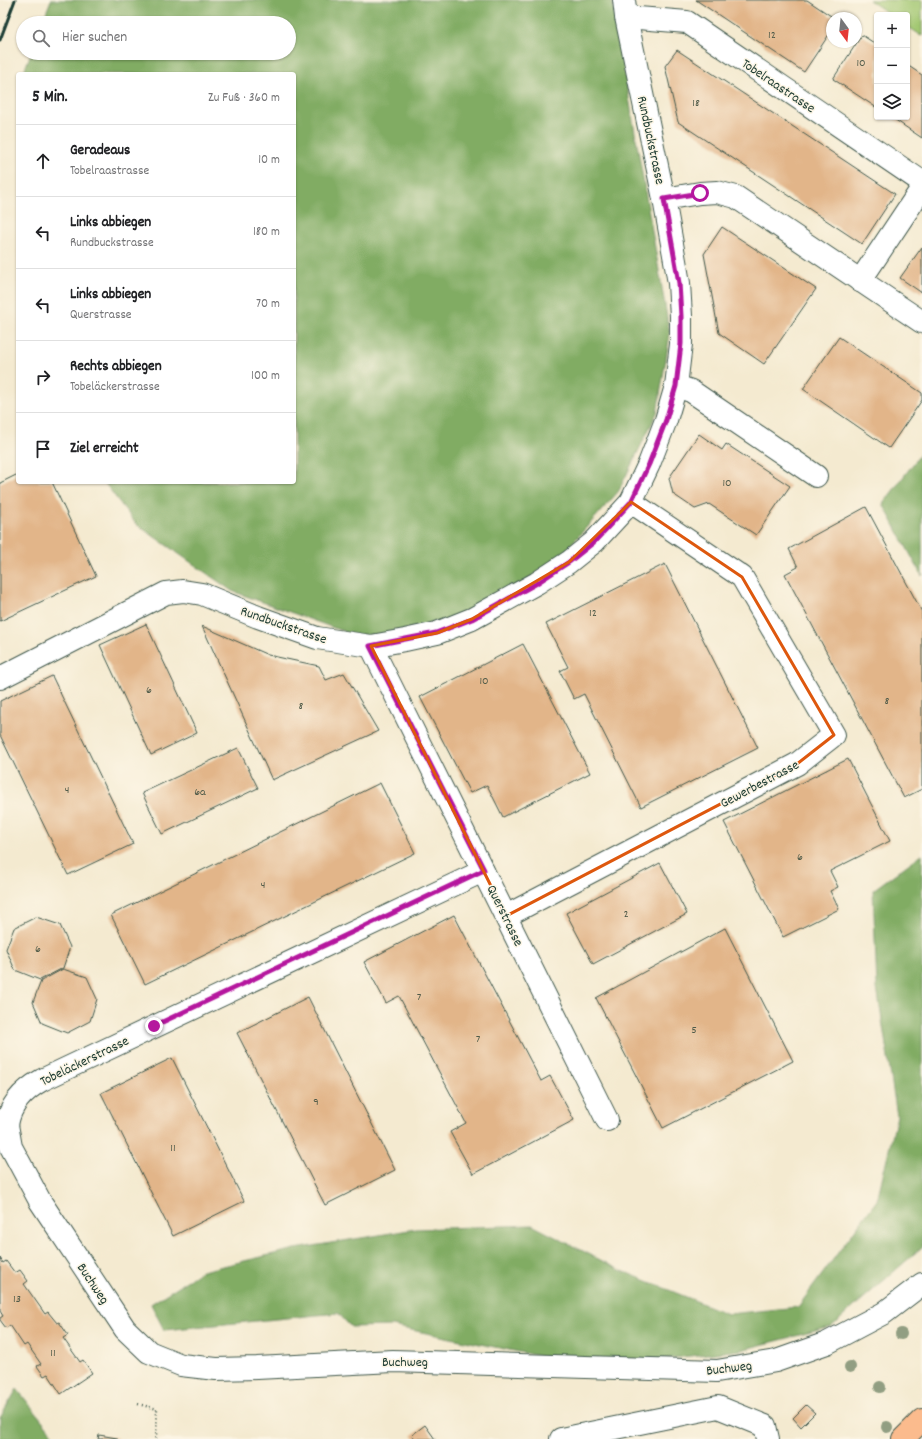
<!DOCTYPE html>
<html lang="de">
<meta charset="utf-8">
<style>
body{margin:0;font-family:Dekko,sans-serif;background:#f6f6f6;color:#202124}
.controls{position:absolute;right:12px;top:12px;display:grid;overflow:hidden;border-radius:4px;box-shadow:0 1px 3px #0004}
.controls button{width:36px;height:36px;display:grid;place-items:center;padding:0;border:0;border-bottom:1px solid #e0e0e0;background:#fff;color:#202124;font:20px sans-serif}
.compass{position:absolute;left:826px;top:12px;width:36px;height:36px;border-radius:50%;background:#fff;box-shadow:0 1px 3px #0004;rotate:165deg}
.stop{position:absolute;width:12px;height:12px;margin:-9px;border:3px solid #b5179e;border-radius:50%;background:#fff}
.stop.end{background:#b5179e;border-color:#fff;box-shadow:0 1px 4px #0008}
.list{margin:0;padding:0;list-style:none}
h2{display:flex;justify-content:space-between;align-items:center;height:52px;margin:0;padding:0 16px;font-size:17px}
h2 small{font-size:13px;font-weight:400;color:#757577}
.list li{display:grid;grid-template-columns:26px 1fr auto;gap:12px;align-items:center;box-sizing:border-box;height:72px;padding:0 16px;border-top:1px solid #e0e0e0}
.list b{display:block;font-size:15px;white-space:nowrap}
.list p{margin:0;font-size:13px;white-space:nowrap;color:#757577}
.list em{font-size:13px;font-style:normal;color:#757577}
.icon{flex:none;width:22px;height:22px;fill:none;stroke:currentColor;stroke-width:2;stroke-linecap:round;stroke-linejoin:round}
.map{position:relative;flex:none;width:922px;height:1439px;overflow:hidden}
.search{position:absolute;background:#fff;box-shadow:0 1px 3px #0004;left:16px;top:16px;width:280px;height:44px;display:flex;align-items:center;gap:10px;box-sizing:border-box;padding:0 14px;border-radius:22px;color:#757577;font-size:15px}
.panel{position:absolute;background:#fff;box-shadow:0 1px 3px #0004;left:16px;top:72px;width:280px;height:412px;border-radius:4px}
.map>svg:first-child{display:block}
.green{fill:#a2c771;stroke:#608252}
.forest{fill:#81ac63;stroke:#50744c}
.building{fill:#e2b589}
.lines{fill:none;stroke-linecap:round;stroke-linejoin:round}
.minor-casing{stroke:#3f574b;stroke-width:24}
.major-casing{stroke:#3f574b;stroke-width:24}
.path{stroke:#3f574b;stroke-width:2.5;stroke-dasharray:1 3;stroke-linecap:butt}
.minor{stroke:#fff;stroke-width:22}
.major{stroke:#fbbb8d;stroke-width:22}
.rail{stroke:#1f3d34;stroke-width:3}
.tree{fill:#919e82}
.route{stroke:#b5179e;stroke-width:5}
.marked{fill:none;stroke:#de580e;stroke-width:3;stroke-linejoin:round}
.labels{text-anchor:middle;stroke-width:3;stroke-linejoin:round;paint-order:stroke}
.number-label{font-size:12px;fill:#505b49}
.street-label{font-size:14px;fill:#1f3d34;stroke:#fcf5e5}
</style>
<div class="map">
<svg width="922" height="1439" viewBox="0 0 922 1439">
<rect width="100%" height="100%" fill="#fcf5e5"/>
<filter id="ink" filterUnits="userSpaceOnUse"><feTurbulence type="fractalNoise" baseFrequency=".025" numOctaves="2"/><feDisplacementMap in="SourceGraphic" scale="8" xChannelSelector="R" yChannelSelector="G"/><feConvolveMatrix kernelMatrix="1 2 1 2 8 2 1 2 1" color-interpolation-filters="sRGB"/></filter>
<filter id="wash" filterUnits="userSpaceOnUse"><feTurbulence type="fractalNoise" baseFrequency=".012" numOctaves="4" result="noise"/><feDisplacementMap in="SourceGraphic" scale="16" xChannelSelector="R" yChannelSelector="G"/><feGaussianBlur stdDeviation="0.9" result="paint"/><feColorMatrix in="noise" values="0 0 0 0 0 0 0 0 0 0 0 0 0 0 0 0 0 1.4 0 .05"/><feComposite in="paint" operator="in"/></filter>
<g filter="url(#wash)">
<rect width="100%" height="100%" fill="#f4ead0"/>
<polygon class="green" points="869,0 922,0 922,36 907,26 907,15 891,15"/>
<g class="forest">
<polygon points="51,0 612,0 670,334 657,413 618,492 560,557 478,614 364,639 232,591 136,524 104,482 294,482 294,74 23,74 31,53 289,53 289,23 42,23"/>
<polygon points="922,452 922,576 883,504"/>
<polygon points="922,854 922,1247 831,1327 741,1350 622,1364 563,1361 392,1326 351,1327 338,1313 164,1330 151,1304 202,1271 295,1249 415,1229 532,1225 620,1270 728,1314 798,1307 877,1200 897,1116 877,988 873,890"/>
<polygon points="17,1389 57,1439 0,1439 0,1418"/>
</g>
<g id="blocks">
<g class="building">
<polygon points="696,0 807,0 834,18 832,18 832,30 804,72"/>
<polygon points="862,35 877,45 877,108 833,79"/>
<polygon points="677,50 895,194 862,244 678,122 665,66"/>
<polygon points="907,65 922,75 922,138 891,117 907,117"/>
<polygon points="722,227 816,289 764,364 719,333 704,254"/>
<polygon points="922,247 922,293 900,278"/>
<polygon points="839,337 922,393 922,400 889,448 803,389"/>
<polygon points="699,434 722,450 726,444 790,486 756,535 709,504 695,509 673,494 669,478"/>
<polygon points="18,474 18,482 52,482 96,576 0,621 0,483"/>
<polygon points="866,507 922,612 922,789 904,798 785,574 798,567 789,549"/>
<polygon points="665,564 758,748 641,807 584,694 574,699 560,671 568,667 546,624"/>
<polygon points="146,624 197,733 151,755 100,645"/>
<polygon points="202,626 268,655 319,666 326,680 344,673 378,731 272,780"/>
<polygon points="523,644 590,773 503,817 487,785 470,793 420,697"/>
<polygon points="52,676 133,844 68,875 0,735 0,701"/>
<polygon points="238,748 258,788 162,834 142,793"/>
<polygon points="848,759 890,841 830,871 838,887 830,891 839,909 783,937 724,822"/>
<polygon points="380,783 415,853 145,984 111,915"/>
<polygon points="660,863 687,914 593,964 566,913"/>
<polygon points="454,915 541,1081 550,1076 574,1120 473,1174 450,1132 466,1123 399,996 386,1003 364,962"/>
<polygon points="36,917 60,925 70,947 63,968 40,980 15,970 6,949 14,928"/>
<polygon points="725,928 793,1061 663,1128 596,998"/>
<polygon points="63,969 87,977 97,999 90,1021 67,1033 42,1023 33,1002 41,981"/>
<polygon points="308,997 395,1170 325,1205 237,1033"/>
<polygon points="172,1058 244,1201 173,1236 101,1093"/>
<polygon points="0,1258 3,1263 6,1261 15,1273 20,1270 28,1281 24,1284 45,1314 48,1312 57,1323 59,1322 68,1335 63,1338 80,1362 83,1360 92,1373 61,1394 48,1374 44,1376 37,1366 41,1364 27,1344 24,1346 10,1325 6,1328 0,1320 0,1318 3,1316 0,1311"/>
<polygon points="806,1405 815,1413 801,1427 793,1418"/>
<polygon points="425,1425 435,1439 415,1439 412,1435"/>
<polygon points="99,1435 117,1438 117,1439 98,1439"/>
</g>
</g>
</g>
<g filter="url(#ink)">
<use href="#blocks" fill-opacity="0" stroke="#3f574b" stroke-width="1"/>
<g class="lines">
<defs>
<g id="minor">
<polyline points="626,17 687,22 922,182"/>
<polyline points="664,199 700,193 717,192 736,197 922,322"/>
<polyline points="860,281 922,188"/>
<polyline points="676,386 691,391 816,476"/>
<polyline points="371,646 607,1120"/>
<polyline points="0,678 166,593 183,591 202,594 258,617 317,638 371,646 405,640 437,633 472,619 537,583 569,562 594,542 631,502 649,464 666,420 676,386 681,344 681,316 679,283 664,199 626,17 624,0"/>
<polyline points="506,916 797,764 834,735 742,577 631,502"/>
<polyline points="0,1121 7,1125 11,1147 40,1201 125,1329 149,1352 181,1365 216,1369 257,1368 393,1361 717,1371 776,1361 827,1343 884,1313 922,1284"/>
<path d="M 7,1125 C 10,1104 24,1090 42,1080 L 483,871"/>
<polyline points="561,1439 718,1407 765,1426 768,1439"/>
</g>
<polyline id="major" points="903,1439 922,1420"/>
</defs>
<use href="#minor" class="minor-casing"/>
<use href="#major" class="major-casing"/>
<polyline class="path" points="138,1404 157,1409 156,1439"/>
<use href="#minor" class="minor"/>
<use href="#major" class="major"/>
<polyline class="rail" points="0,40 15,0"/>
</g>
<g class="tree">
<circle cx="901" cy="1334" r="6"/>
<circle cx="850" cy="1367" r="6"/>
<circle cx="880" cy="1387" r="6"/>
<circle cx="887" cy="1427" r="6"/>
</g>
</g>
<g class="lines" filter="url(#ink)">
<polyline class="route" points="154,1026 484,870 370,646 436,633 472,619 537,583 569,562 594,542 631,502 649,464 666,420 676,386 681,344 681,316 679,283 664,199 700,193"/>
</g>
<path class="marked" d="M 631,502 L 742,577 L 834,735 L 797,764 L 506,916 L 371,646 L 437,633 L 472,619 L 569,562 Z"/>
<g class="labels">
<g class="number-label">
<text x="772" y="38">12</text>
<text x="861" y="66">10</text>
<text x="696" y="106">18</text>
<text x="727" y="486">10</text>
<text x="593" y="616">12</text>
<text x="484" y="684">10</text>
<text x="149" y="693">6</text>
<text x="887" y="704">8</text>
<text x="301" y="709">8</text>
<text x="67" y="793">4</text>
<text x="200" y="795">6a</text>
<text x="800" y="860">6</text>
<text x="263" y="888">4</text>
<text x="626" y="917">2</text>
<text x="38" y="952">6</text>
<text x="419" y="1000">7</text>
<text x="694" y="1033">5</text>
<text x="478" y="1042">7</text>
<text x="316" y="1105">9</text>
<text x="173" y="1151">11</text>
<text x="17" y="1302">13</text>
<text x="53" y="1356">11</text>
</g>
<g class="street-label">
<text transform="translate(779 85) rotate(34)" y="5">Tobelraastrasse</text>
<text transform="translate(652 140) rotate(78)" y="5">Rundbuckstrasse</text>
<text transform="translate(284 624) rotate(19)" y="5">Rundbuckstrasse</text>
<text transform="translate(759 783) rotate(-28)" y="5">Gewerbestrasse</text>
<text transform="translate(506 915) rotate(64)" y="5">Querstrasse</text>
<text transform="translate(84 1060) rotate(-26)" y="5">Tobeläckerstrasse</text>
<text transform="translate(94 1283) rotate(56)" y="5">Buchweg</text>
<text x="405" y="1366">Buchweg</text>
<text transform="translate(729 1367) rotate(-7)" y="5">Buchweg</text>
</g>
</g>
</svg>
<div class="controls">
<button>+</button>
<button>−</button>
<button><svg class="icon" aria-label="layers" viewBox="0 0 24 24"><path d="M12 4l9 5-9 5-9-5zM3 14l9 5 9-5"/></svg></button>
</div>
<svg class="compass" viewBox="-18 -18 36 36"><path d="M0-13l5 13h-10z" fill="#e53935"/><path d="M0 13l5-13h-10z" fill="#757577"/></svg>
<div class="stop" style="left:700px;top:193px"></div>
<div class="stop end" style="left:154px;top:1026px"></div>
<div class="search"><svg class="icon" aria-label="search" viewBox="0 0 24 24"><circle cx="10" cy="10" r="6"/><path d="M15 15l6 6"/></svg>Hier suchen</div>
<section class="panel">
<h2>5 Min.<small>Zu Fuß · 360 m</small></h2>
<ul class="list">
<li><svg class="icon" aria-label="ahead" viewBox="0 0 24 24"><path d="M12 20V5M6 11l6-6 6 6"/></svg><div><b>Geradeaus</b><p>Tobelraastrasse</p></div><em>10 m</em></li>
<li><svg class="icon" aria-label="left" viewBox="0 0 24 24"><path d="M17 20v-9H6M10 6l-5 5 5 5"/></svg><div><b>Links abbiegen</b><p>Rundbuckstrasse</p></div><em>180 m</em></li>
<li><svg class="icon" aria-label="left" viewBox="0 0 24 24"><path d="M17 20v-9H6M10 6l-5 5 5 5"/></svg><div><b>Links abbiegen</b><p>Querstrasse</p></div><em>70 m</em></li>
<li><svg class="icon" aria-label="right" viewBox="0 0 24 24"><path d="M7 20v-9h11M14 6l5 5-5 5"/></svg><div><b>Rechts abbiegen</b><p>Tobeläckerstrasse</p></div><em>100 m</em></li>
<li><svg class="icon" aria-label="arrive" viewBox="0 0 24 24"><path d="M6 21V4h12l-3 4 3 4H6"/></svg><div><b>Ziel erreicht</b></div></li>
</ul>
</section>
</div>
